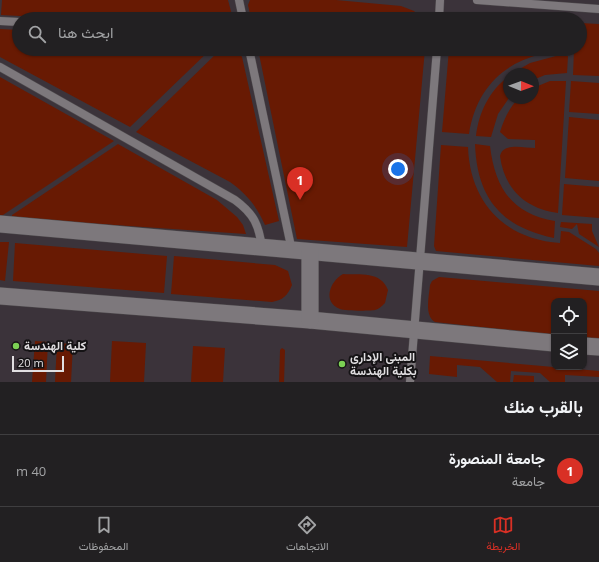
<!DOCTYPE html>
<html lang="ar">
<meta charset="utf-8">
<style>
body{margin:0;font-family:"Open Sans",Vazirmatn,sans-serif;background:#2a282a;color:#f1f3f6;direction:rtl}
.controls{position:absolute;right:12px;bottom:12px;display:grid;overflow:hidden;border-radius:8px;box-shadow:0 1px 3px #0004}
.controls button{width:36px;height:36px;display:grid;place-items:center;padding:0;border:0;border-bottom:1px solid #3f3e40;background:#222022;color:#f1f3f6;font:20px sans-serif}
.compass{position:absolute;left:503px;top:68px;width:36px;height:36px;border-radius:50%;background:#222022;box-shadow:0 1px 3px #0004;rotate:91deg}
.scale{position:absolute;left:12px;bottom:10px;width:52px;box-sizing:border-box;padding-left:4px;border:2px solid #e1dfe1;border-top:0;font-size:11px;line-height:14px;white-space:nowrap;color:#e1dfe1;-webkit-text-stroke:3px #151315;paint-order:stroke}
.you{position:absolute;left:398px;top:169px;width:14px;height:14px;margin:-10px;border:3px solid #fff;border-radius:50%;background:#1a73e8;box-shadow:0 0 0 6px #1a73e833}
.badge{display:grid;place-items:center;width:26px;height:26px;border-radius:50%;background:#d93025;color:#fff;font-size:13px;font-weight:700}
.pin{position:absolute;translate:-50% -33px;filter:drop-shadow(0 1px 2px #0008)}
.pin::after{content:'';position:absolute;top:21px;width:14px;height:12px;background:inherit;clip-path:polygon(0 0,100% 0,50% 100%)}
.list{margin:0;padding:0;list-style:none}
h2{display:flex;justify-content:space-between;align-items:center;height:52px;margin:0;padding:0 16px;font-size:17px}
h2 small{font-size:13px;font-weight:400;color:#a2a3a5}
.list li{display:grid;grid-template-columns:26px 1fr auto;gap:12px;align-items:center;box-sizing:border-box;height:72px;padding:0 16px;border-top:1px solid #3f3e40}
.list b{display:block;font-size:15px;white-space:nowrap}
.list p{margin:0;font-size:13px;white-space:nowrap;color:#a2a3a5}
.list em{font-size:13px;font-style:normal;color:#a2a3a5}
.icon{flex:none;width:22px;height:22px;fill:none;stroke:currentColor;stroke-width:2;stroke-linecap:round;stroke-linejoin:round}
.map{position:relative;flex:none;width:599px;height:382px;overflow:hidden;direction:ltr}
.search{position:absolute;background:#222022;box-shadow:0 1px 3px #0004;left:12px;right:12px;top:12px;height:44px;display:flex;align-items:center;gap:10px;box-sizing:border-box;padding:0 14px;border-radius:22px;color:#a2a3a5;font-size:15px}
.sheet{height:124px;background:#222022}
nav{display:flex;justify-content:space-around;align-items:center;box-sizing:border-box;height:56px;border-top:1px solid #3f3e40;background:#222022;font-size:11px;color:#a2a3a5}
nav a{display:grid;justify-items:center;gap:2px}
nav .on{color:#d93025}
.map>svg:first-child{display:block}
.built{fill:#3b333a;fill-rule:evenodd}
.green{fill:#681a03}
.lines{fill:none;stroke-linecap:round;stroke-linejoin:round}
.service-casing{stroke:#4c484b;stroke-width:9}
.minor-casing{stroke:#4c484b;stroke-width:18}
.service{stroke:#7d787c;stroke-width:8}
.minor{stroke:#7d787c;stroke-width:17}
.poi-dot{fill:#7cd154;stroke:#151315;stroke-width:1.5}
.labels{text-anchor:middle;stroke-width:4;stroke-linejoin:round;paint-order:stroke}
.poi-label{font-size:12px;font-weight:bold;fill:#e1dfe1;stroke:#151315;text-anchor:start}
</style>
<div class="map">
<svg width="599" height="382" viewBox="0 0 599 382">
<rect width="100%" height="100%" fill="#2e2a2e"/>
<path class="built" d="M 0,0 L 599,0 L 599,382 L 0,382 ZM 19,19 L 580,19 L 580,49 L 19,49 ZM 509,74 L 533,74 L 533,98 L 509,98 ZM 554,301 L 584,301 L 584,367 L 554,367 Z"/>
<g class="green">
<polygon points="2,0 228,0 233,19 77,19 1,15"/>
<polygon points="250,0 336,0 401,6 414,11 422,19 251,19 248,5"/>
<polygon points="473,17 516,19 465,19"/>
<path d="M 580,23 L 599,24 L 599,76 L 573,75 L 574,50 C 519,51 478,77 469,134 L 442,132 L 449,49 L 580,49 Z"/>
<polygon points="0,29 19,30 19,49 211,49 130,127 0,57"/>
<path d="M 221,49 L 236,49 L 242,57 L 279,221 L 265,225 C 257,207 247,194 230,182 L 136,132 Z"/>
<polygon points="258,49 425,49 407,247 297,239"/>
<polygon points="556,56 568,56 567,73 545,75 533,80 533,74 511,74 530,63"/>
<path d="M 509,76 L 509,98 L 498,114 L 491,137 L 476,136 C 479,112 489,91 509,76 Z"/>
<polygon points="0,77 114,141 0,217"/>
<path d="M 550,81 L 566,81 L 558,213 C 525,209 504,188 500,156 C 503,142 524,148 535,148 L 535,140 L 508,139 L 500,132 C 504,119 509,108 519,98 L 533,98 L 533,88 Z"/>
<polygon points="571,81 599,83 599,114 569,112"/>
<polygon points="569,117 599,120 599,181 565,178"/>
<polygon points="118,144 217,200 237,217 243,225 246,234 12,218 12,215"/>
<path d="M 475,144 L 490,146 C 495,188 512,214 555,221 L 554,238 C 501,227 477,198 475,144 Z"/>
<path d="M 441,145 L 468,147 C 470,202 504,239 560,243 L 561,231 L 569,232 L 596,249 L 599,253 L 599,266 L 436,251 L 434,246 Z"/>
<polygon points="564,184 599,187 599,218 562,215"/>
<polygon points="561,222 592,224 592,231 599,247 579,234 577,224 572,229 560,227"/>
<polygon points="0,242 9,242 5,281 0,280"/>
<polygon points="15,243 167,256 164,293 13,281"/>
<path d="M 174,256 L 275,265 L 288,271 L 292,285 C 288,295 283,300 272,302 L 171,294 Z"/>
<path d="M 343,274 C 360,275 381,271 388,290 L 385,303 C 382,306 379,309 375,310 C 369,311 345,311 340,309 C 322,302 330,281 343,274 Z"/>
<path d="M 439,277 L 599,291 L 599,339 L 584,338 L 584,301 L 554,301 L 554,335 L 435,322 C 424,315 429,297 430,285 L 432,281 Z"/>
<polygon points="35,341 48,342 46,382 32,382"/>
<polygon points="112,341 146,343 144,382 110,382"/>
<polygon points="57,343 73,344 71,382 55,382"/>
<polygon points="193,346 225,348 223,382 191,382"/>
<polygon points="282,348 285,350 284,382 279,382 280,350"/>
<polygon points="430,356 599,371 599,377 565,375 565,382 550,382 540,373 511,371 510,382 497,382 480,367 457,365 457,377 429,374"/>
<polygon points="514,375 534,376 534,382 513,382"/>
</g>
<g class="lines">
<defs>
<g id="service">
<polyline points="239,0 243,19"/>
<polyline points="477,0 599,9"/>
<polyline points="439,19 440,0"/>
<polyline points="0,21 19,22"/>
<polyline points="249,49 292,251"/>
<path d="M 0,67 L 235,200 C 254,214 259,225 262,248"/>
<polyline points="410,382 437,49"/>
</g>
<g id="minor">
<polyline points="0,224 599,277"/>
<polyline points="0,296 310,320 554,343"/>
<polyline points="310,320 310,252"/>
<polyline points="584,346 599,347"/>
</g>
</defs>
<use href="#service" class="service-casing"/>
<use href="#minor" class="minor-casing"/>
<use href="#service" class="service"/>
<use href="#minor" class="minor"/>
</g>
<g class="poi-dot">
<circle cx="16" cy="346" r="4"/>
<circle cx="342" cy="364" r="4"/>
</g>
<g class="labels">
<g class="poi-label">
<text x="24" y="350">كلية الهندسة</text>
<text x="350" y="361">المبنى الإداري<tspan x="350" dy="14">بكلية الهندسة</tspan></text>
</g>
</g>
</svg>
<div class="controls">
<button><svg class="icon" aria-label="locate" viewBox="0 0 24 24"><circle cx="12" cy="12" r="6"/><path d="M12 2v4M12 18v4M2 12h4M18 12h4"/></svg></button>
<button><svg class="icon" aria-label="layers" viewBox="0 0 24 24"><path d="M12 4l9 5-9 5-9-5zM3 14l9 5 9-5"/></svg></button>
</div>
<svg class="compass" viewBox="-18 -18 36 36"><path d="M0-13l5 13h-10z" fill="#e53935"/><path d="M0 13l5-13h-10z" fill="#a2a3a5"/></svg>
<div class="scale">20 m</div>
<div class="you"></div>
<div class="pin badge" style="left:300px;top:200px">1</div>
<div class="search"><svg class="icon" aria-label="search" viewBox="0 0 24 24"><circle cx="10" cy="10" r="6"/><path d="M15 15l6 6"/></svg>ابحث هنا</div>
</div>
<section class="sheet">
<h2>بالقرب منك<small></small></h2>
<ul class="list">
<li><span class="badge">1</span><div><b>جامعة المنصورة</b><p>جامعة</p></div><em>40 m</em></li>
</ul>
</section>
<nav>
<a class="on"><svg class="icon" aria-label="map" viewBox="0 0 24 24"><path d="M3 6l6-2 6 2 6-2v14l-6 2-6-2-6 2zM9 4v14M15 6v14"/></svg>الخريطة</a>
<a><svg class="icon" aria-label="directions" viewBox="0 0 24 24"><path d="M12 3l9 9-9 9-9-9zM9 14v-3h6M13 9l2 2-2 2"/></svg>الاتجاهات</a>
<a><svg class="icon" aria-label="saved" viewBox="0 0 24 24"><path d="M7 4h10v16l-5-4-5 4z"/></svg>المحفوظات</a>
</nav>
